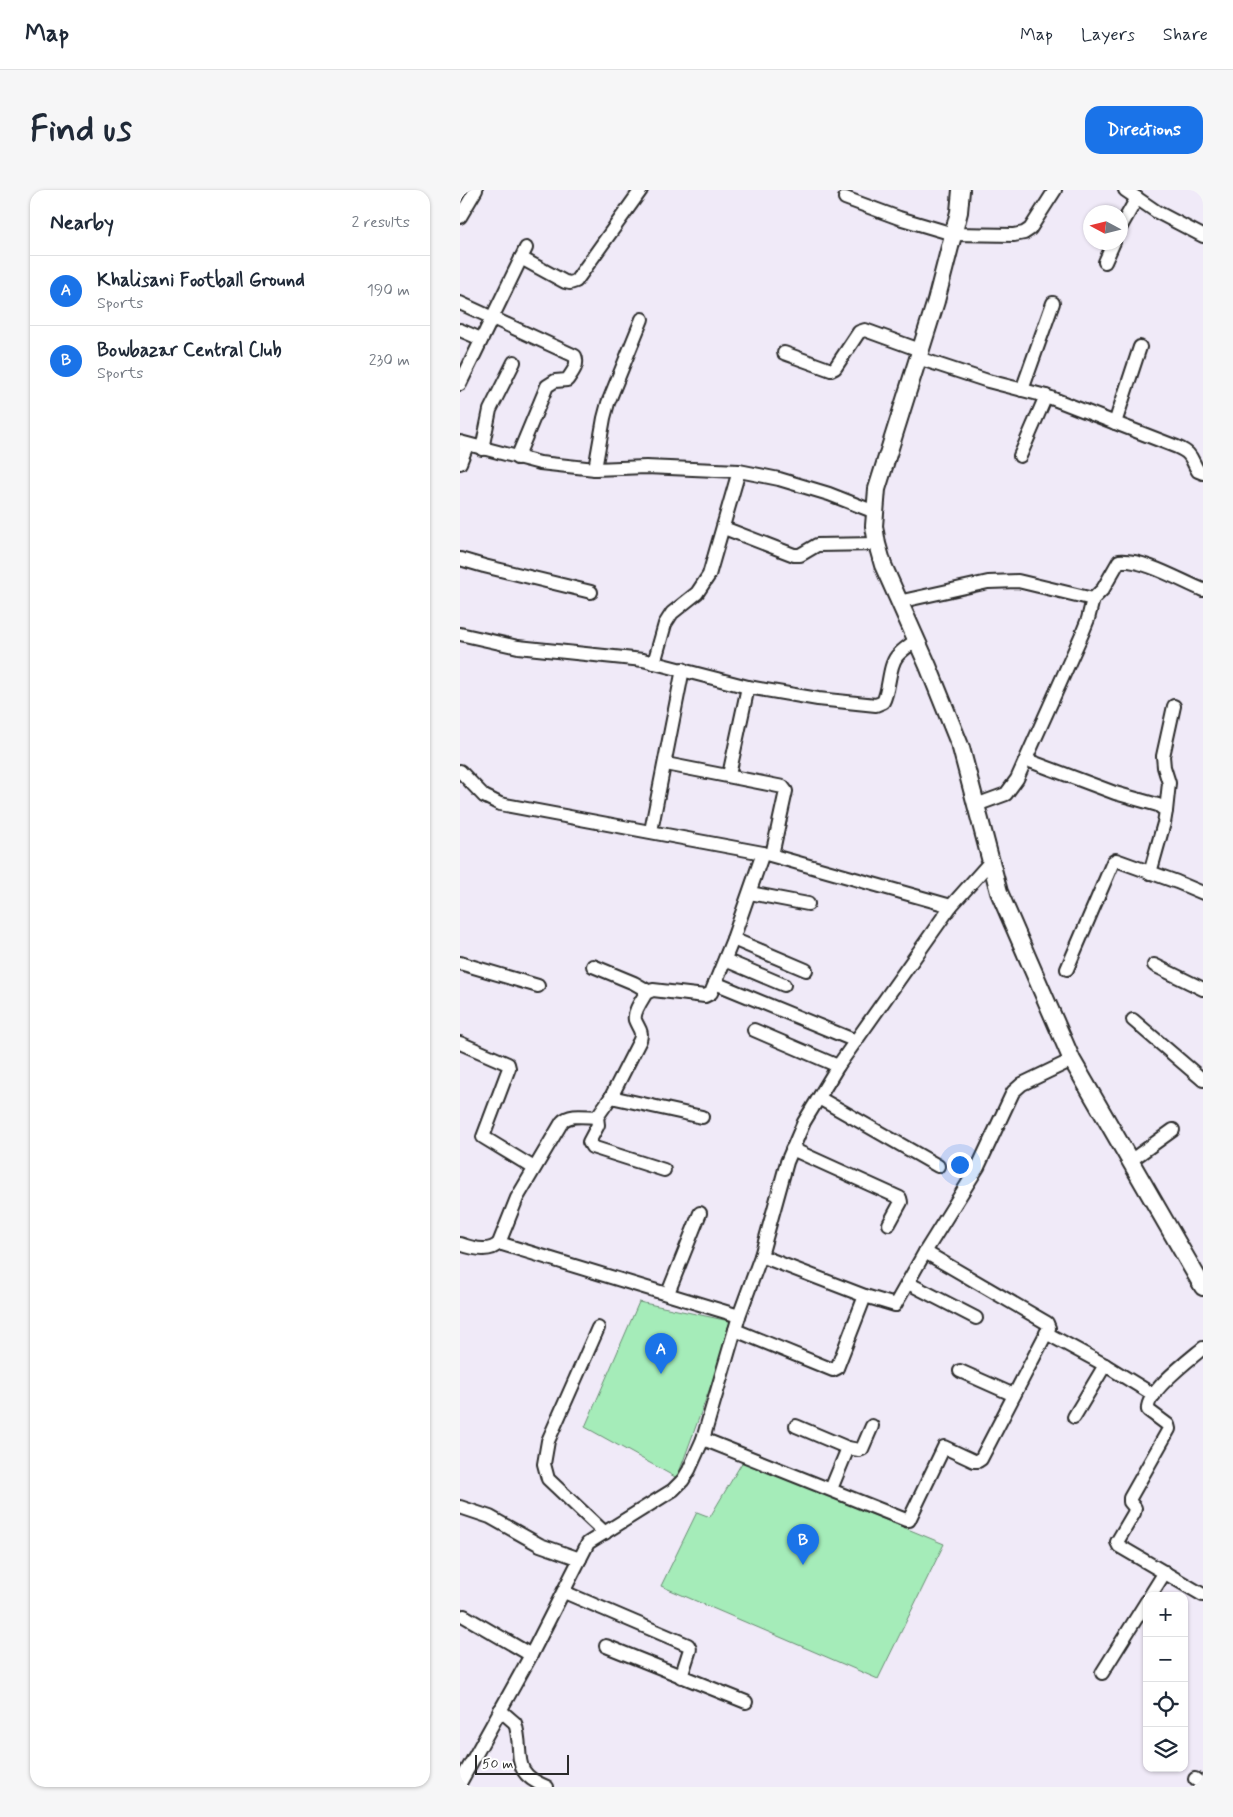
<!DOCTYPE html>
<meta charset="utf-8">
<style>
body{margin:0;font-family:Mynerve,sans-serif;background:#f6f6f7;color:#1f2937}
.controls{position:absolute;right:15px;bottom:15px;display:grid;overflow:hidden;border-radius:10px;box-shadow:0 1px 4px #0004}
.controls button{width:45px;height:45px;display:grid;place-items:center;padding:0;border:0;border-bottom:1px solid #e0e1e3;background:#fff;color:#1f2937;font:25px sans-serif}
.compass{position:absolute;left:623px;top:15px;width:45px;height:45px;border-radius:50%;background:#fff;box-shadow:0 1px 4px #0004;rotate:277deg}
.scale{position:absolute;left:15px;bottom:12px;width:94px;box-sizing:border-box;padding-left:5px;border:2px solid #2b2b2b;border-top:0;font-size:14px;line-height:18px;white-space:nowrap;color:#2b2b2b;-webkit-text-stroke:4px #fff;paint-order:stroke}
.you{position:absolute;left:499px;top:974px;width:18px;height:18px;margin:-12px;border:4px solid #fff;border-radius:50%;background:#1a73e8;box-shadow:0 0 0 8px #1a73e833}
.badge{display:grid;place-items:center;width:32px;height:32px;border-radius:50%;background:#1a73e8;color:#fff;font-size:16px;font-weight:700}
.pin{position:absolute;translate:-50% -41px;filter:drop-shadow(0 1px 2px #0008)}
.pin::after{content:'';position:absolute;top:26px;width:18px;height:15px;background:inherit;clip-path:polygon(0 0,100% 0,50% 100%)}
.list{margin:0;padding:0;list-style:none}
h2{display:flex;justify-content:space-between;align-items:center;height:65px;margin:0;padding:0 20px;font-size:21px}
h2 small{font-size:16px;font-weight:400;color:#747a83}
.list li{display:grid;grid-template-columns:32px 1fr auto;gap:15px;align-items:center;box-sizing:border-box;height:70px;padding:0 20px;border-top:1px solid #e0e1e3}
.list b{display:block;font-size:19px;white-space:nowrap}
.list p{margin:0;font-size:16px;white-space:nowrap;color:#747a83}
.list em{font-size:16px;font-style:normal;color:#747a83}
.icon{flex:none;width:28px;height:28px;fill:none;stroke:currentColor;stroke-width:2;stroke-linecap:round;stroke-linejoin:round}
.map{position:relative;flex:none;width:743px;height:1597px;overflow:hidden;border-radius:15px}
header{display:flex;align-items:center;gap:30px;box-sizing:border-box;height:70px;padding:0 25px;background:#fff;border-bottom:1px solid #e0e1e3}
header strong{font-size:24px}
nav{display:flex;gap:28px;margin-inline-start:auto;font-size:18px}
.intro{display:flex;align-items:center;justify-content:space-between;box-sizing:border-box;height:120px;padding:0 30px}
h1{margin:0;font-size:35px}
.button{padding:12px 22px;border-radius:15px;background:#1a73e8;color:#fff;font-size:18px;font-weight:700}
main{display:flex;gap:30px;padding:0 30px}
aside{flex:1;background:#fff;border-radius:15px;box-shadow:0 1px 4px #0004}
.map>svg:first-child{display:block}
.green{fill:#a5ecb9;stroke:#688c72}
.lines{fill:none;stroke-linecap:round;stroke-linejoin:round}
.minor-casing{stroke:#2b2b2b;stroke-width:16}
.major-casing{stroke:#2b2b2b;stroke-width:20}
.minor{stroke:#fff;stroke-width:12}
.major{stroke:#fff;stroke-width:16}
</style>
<header>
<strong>Map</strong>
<nav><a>Map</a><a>Layers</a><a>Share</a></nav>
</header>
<div class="intro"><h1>Find us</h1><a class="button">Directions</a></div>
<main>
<aside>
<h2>Nearby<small>2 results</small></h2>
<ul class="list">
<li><span class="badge">A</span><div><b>Khalisani Football Ground</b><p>Sports</p></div><em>190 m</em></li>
<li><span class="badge">B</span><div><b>Bowbazar Central Club</b><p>Sports</p></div><em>230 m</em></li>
</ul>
</aside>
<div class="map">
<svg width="743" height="1597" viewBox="0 0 743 1597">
<rect width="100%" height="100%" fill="#f0eaf8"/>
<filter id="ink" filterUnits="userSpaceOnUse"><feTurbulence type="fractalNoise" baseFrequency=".02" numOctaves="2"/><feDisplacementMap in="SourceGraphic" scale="10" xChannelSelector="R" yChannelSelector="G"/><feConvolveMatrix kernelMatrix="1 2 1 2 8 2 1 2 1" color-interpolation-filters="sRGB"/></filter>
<g filter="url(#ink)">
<g class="green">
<polygon points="179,1112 274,1132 217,1288 125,1237"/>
<polygon points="283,1271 484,1354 418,1489 201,1396 237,1322 250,1327"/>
</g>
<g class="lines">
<defs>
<g id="minor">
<polyline points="665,0 697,22 743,46"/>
<polyline points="385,8 439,28 493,44 554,45 564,43 570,39 595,0"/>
<polyline points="0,27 16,0"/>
<polyline points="660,38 677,8"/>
<polyline points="61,68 105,92 110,93 116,91 181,0"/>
<polyline points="645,72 654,52"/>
<path d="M 0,113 L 115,166 C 119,175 112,183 107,190 L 95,191 L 87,196 L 57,268"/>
<polyline points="0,140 21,149"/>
<polyline points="324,163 371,180 375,178 399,142 405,140 460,160"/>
<path d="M 458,168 L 528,191 L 586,206 L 717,257 C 733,264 730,268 738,281 L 743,283"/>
<polyline points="0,194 66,58"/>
<polyline points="562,200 593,113"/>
<polyline points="655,233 680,157"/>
<polyline points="0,252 80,273 135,279 186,277 279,281 319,289 369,304 415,322"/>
<polyline points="22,259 30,220 54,172"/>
<polyline points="560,266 586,206"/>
<polyline points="0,273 7,255"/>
<polyline points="135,279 144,228 148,213 182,129"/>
<polyline points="264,338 334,365 340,365 357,355 417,354"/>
<polyline points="0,369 24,376 131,402"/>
<path d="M 438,412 L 528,392 L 558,391 L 633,409 L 643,399 L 659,371 C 684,369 719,390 743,400"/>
<path d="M 0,444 L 58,457 L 183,470 L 288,497 L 358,509 L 416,515 L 423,512 C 430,499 428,477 437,466 C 442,460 450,455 456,450"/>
<polyline points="194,473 205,434 212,423 237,403 249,385 279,281"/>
<polyline points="567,570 655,603 698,615 706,621 704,633 690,683"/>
<polyline points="206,574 323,597 326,601 312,665"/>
<polyline points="0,581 24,606 40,614 303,663 491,716"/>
<polyline points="269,585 288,497"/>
<polyline points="516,615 546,604 557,589 622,444 628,429 633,409"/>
<polyline points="706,621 709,593 704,577 703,566 714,516"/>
<polyline points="191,641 223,479"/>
<polyline points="290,703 348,714"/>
<polyline points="273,749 346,780"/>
<polyline points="265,770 324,795"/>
<polyline points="0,773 78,796"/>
<polyline points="694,775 743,799"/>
<polyline points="133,776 174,793 188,801"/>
<polyline points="607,779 653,672 656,670 717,692 743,703"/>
<polyline points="255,793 396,851"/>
<polyline points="673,830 743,890"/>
<polyline points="294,840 378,876"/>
<polyline points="0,853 48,874 49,878 23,947 74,978"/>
<polyline points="151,907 242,927"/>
<polyline points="359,908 478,976"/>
<polyline points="137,927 138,935 129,952 132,957 204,980"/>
<polyline points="332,959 440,1008 441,1012 429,1034"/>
<polyline points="670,971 713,940"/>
<polyline points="39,1053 279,1126"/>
<path d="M 0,1054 C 11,1058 30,1063 39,1053 L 57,1008 L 102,932 C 110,923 126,927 137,927 L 151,907 L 180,850 C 183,841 178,838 175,830 C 173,822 182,810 186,803 L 193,800 L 245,806 L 251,803 L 273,749 L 303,663"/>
<polyline points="301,1066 405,1106 435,1115 465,1062 518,977 553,902 562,894 612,870"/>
<polyline points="448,1093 516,1128"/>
<polyline points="208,1103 240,1023"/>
<polyline points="138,1138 88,1251 84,1274 88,1289 145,1343"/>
<polyline points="275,1140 373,1180 377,1178 405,1106"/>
<polyline points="586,1143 645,1175 694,1205"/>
<path d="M 743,1158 C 730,1169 685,1203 688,1220 L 708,1235 L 709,1239 L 670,1308 L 670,1312 L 675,1318 L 674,1323 L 657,1352 L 659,1356 L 743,1405"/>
<polyline points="500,1181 554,1205"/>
<polyline points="614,1227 645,1175"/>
<polyline points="336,1236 388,1258 399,1260 402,1259 412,1236"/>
<polyline points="243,1249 446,1330 449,1330 484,1257 514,1271 518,1271 521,1269 589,1138 587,1133 465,1062"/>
<polyline points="371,1299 388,1258"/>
<polyline points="0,1317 30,1327 80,1355 120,1369"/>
<polyline points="104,1402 228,1455 230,1459 221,1487"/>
<polyline points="690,1406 705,1382"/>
<polyline points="4,1426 71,1465"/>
<polyline points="146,1456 286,1512"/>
<polyline points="642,1483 687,1411"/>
<path d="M 40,1520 L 55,1533 C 65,1564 48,1582 87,1597"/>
<polyline points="735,1589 743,1595"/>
<polyline points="0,1593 71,1465 128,1353 213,1300 223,1290 229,1280 243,1249 279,1126 301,1066 327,972 344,932 378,876 491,716 531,671"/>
</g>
<polyline id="major" points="501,0 499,22 476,111 417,299 414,336 417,354 423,375 468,476 501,558 539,702 612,870 743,1097"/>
</defs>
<use href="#minor" class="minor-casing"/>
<use href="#major" class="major-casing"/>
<use href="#minor" class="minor"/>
<use href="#major" class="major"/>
</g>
</g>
</svg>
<div class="controls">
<button>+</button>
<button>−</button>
<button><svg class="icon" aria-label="locate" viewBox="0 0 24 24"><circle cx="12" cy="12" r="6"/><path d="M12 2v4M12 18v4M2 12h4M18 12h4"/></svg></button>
<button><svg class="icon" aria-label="layers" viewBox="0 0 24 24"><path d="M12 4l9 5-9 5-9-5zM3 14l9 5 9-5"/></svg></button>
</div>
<svg class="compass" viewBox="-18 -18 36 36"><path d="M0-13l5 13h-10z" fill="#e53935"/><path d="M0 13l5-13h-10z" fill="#747a83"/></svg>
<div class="scale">50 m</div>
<div class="you"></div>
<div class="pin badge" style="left:201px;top:1184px">A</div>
<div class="pin badge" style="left:343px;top:1375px">B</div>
</div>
</main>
